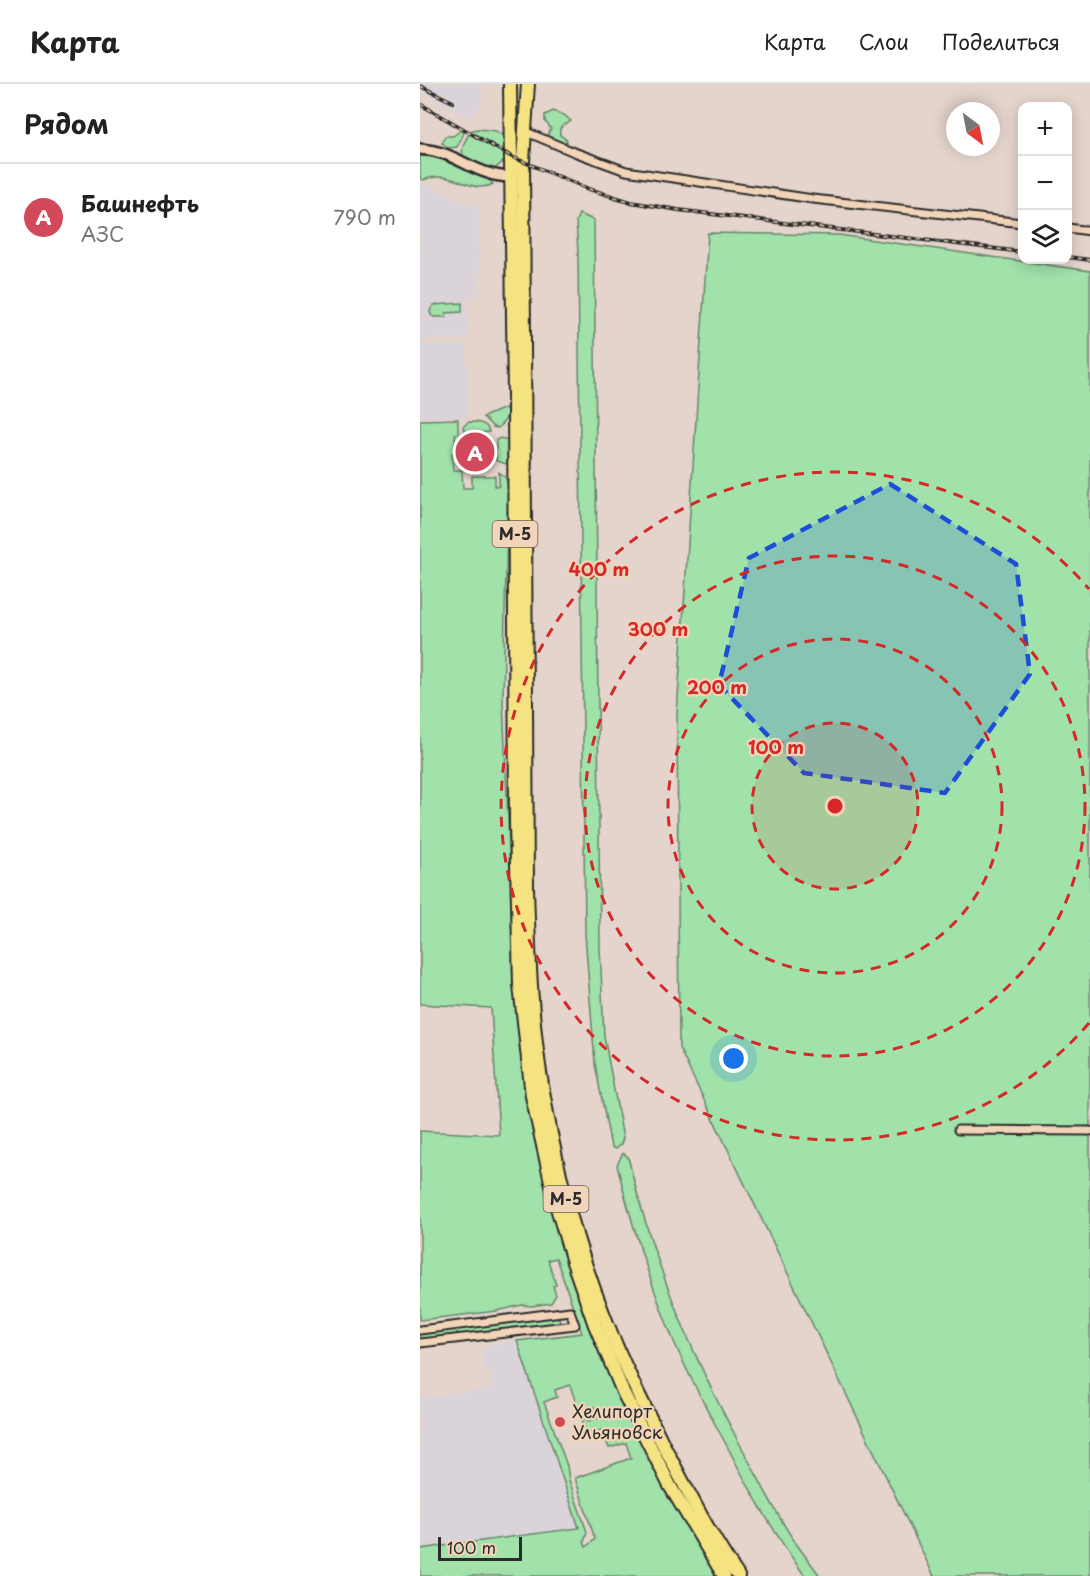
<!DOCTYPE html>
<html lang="ru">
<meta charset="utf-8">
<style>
body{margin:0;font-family:"Playpen Sans",sans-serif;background:#f2f2f2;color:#222}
.controls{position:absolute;right:18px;top:18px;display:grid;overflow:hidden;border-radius:12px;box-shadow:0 3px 15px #0003}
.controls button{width:54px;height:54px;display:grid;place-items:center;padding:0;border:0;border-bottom:2px solid #e0e0e0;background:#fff;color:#222;font:30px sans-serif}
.compass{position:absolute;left:526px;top:18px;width:54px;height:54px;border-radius:50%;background:#fff;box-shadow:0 3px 15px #0003;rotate:148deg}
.scale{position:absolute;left:18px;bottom:15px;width:84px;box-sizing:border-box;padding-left:6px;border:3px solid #2b2b2b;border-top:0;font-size:16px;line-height:21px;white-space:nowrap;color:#2b2b2b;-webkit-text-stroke:4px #f2d5b9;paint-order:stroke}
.you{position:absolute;left:314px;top:975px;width:21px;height:21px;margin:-15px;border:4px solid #fff;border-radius:50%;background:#1a73e8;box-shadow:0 0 0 9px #1a73e833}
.badge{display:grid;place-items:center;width:39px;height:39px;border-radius:50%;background:#d1495b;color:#fff;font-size:20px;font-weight:700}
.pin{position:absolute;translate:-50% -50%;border:3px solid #fff;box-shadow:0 2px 6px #0006}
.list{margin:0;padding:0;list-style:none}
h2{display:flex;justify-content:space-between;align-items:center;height:78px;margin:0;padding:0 24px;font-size:26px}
h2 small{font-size:20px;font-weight:400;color:#767676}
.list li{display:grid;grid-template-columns:39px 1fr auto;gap:18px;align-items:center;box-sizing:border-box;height:108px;padding:0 24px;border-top:2px solid #e0e0e0}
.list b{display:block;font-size:22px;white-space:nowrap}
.list p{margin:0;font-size:20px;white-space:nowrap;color:#767676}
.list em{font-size:20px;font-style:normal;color:#767676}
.icon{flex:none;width:33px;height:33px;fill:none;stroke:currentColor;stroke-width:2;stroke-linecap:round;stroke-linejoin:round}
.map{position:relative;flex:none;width:670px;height:1492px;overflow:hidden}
header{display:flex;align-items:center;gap:36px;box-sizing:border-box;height:84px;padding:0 30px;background:#fff;border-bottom:2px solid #e0e0e0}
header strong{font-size:28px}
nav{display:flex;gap:33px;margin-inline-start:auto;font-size:21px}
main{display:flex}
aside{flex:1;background:#fff}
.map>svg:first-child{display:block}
.built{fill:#dad3d9}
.green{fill:#a1e1aa;stroke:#66866a;stroke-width:1.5;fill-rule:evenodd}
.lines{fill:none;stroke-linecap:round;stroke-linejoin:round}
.street-casing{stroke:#2b2b2b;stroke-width:11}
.secondary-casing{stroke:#2b2b2b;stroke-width:14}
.highway-casing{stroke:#2b2b2b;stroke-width:16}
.street{stroke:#f2d5b9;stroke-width:7}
.secondary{stroke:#f2d5b9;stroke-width:9}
.highway{stroke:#f5e382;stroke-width:12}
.rail-casing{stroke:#2b2b2b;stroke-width:4}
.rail{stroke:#f2d5b9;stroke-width:1.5;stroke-dasharray:4.5;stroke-linecap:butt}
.marked{fill:#1d4ed8;fill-opacity:0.2;stroke:#1d4ed8;stroke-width:4.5;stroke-dasharray:12 8;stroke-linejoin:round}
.ring{fill:none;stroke:#d62828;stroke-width:3;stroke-dasharray:10 8}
.poi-dot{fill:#d1495b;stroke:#f2d5b9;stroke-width:2}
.labels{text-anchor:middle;stroke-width:4.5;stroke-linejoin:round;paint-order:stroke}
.shield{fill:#f2d5b9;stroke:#675e56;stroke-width:1.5}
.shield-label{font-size:16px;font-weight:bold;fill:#2b2b2b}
.poi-label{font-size:18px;fill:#2b2b2b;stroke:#f2d5b9;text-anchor:start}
.centre{fill:#d62828;stroke:#f2d5b9;stroke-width:3}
.ring-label{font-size:18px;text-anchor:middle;font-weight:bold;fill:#d62828;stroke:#f2d5b9;stroke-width:4.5;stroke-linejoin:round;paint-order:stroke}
</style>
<header>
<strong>Карта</strong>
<nav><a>Карта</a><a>Слои</a><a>Поделиться</a></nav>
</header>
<main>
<aside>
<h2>Рядом<small></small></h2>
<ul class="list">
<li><span class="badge">A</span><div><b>Башнефть</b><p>АЗС</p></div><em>790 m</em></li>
</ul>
</aside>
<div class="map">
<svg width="670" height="1492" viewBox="0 0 670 1492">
<rect width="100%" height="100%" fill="#e4d4cc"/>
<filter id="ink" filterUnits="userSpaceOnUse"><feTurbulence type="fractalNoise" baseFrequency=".0167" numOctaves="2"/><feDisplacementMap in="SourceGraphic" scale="12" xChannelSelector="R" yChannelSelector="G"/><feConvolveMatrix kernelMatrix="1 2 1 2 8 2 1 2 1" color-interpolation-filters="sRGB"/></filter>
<g filter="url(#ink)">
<g class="built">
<polygon points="0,0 62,0 62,19 51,34 0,7"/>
<polygon points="0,98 60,125 60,211 47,212 47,255 0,255"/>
<polygon points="0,260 47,260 48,333 0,334"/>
<polygon points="97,1257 159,1444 0,1464 0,1314 71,1305 70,1286 64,1286 62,1262"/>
</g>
<g class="green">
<path d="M 133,27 L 144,31 L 151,37 C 146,42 138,40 140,51 L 147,56 L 146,59 L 132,55 L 127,51 L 131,45 L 125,37 L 125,31 Z"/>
<path d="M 58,45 L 76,47 L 85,53 L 84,77 L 73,86 L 43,72 C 40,63 47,53 52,46 Z"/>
<polygon points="40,47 43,47 44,49 37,63 29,64 22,59 25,52 33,52"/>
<path d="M 0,72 L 19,73 L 69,96 L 73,100 C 53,112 32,84 3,96 L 0,94 Z"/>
<polygon points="159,130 174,136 180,864 184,952 203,1054 201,1060 195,1065 191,1063 175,980 165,850 158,168 156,137"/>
<polygon points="288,149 419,151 670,187 670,1492 514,1492 259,964 257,630"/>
<polygon points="42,219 42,228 26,229 26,233 14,233 11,231 10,227 13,221"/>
<polygon points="85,324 88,327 85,336 78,344 73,343 63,333"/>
<path d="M 38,335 L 38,350 L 35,350 L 36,369 L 32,369 L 33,386 L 42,386 L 43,404 L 52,404 L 52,392 L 75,392 L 75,402 L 79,402 L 79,388 L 85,393 L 88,400 L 83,615 L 96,929 L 107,1010 L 148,1181 L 297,1492 L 0,1492 L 0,1465 L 159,1444 L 97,1257 L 162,1249 L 136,1174 L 128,1176 L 136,1201 L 133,1202 L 136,1211 L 131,1219 L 112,1222 L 102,1221 L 77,1227 L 0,1236 L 0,1047 L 79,1051 L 71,924 L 0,920 L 0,336 ZM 150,1301 L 160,1331 L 165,1329 L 164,1326 L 175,1323 L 179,1333 L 168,1337 L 166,1334 L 162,1336 L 167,1351 L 182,1346 L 189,1364 L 206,1359 L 211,1374 L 155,1394 L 175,1455 L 166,1463 L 164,1458 L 167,1448 L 149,1396 L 147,1382 L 124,1318 L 137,1313 L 135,1306 Z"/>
<path d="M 48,338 C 57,338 67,338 69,348 L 45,350 L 43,343 Z"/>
<polygon points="80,354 88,356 87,380 76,377 76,356"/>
<path d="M 203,1069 L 208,1073 C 232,1176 271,1271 322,1364 C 338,1393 353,1424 371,1452 C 380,1466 391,1479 400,1492 L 385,1492 C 355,1451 330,1407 307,1362 C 289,1329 270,1295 255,1260 C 231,1202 212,1142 197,1081 Z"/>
<polygon points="136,1232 140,1236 139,1240 0,1257 0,1248"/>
</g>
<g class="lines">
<defs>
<g id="street">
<polyline points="104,47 154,68 206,87 393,115 602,139"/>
<polyline points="648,144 670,147"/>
<polyline points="538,1046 670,1047"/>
<polyline points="0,1246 150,1227 155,1241 0,1259"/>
</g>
<path id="secondary" d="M 0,65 C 31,67 42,81 68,89 C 75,92 84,92 92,94"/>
<g id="highway">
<polyline points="90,0 94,311 96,739 100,901 112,1012 136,1120 153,1178 175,1241 203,1308 250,1402 304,1492"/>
<path d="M 108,0 L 103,77 L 107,804 C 109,872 111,940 123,1007 C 136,1084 156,1162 185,1234 C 202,1278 223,1320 244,1362 C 267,1406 290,1451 318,1492"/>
</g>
</defs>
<use href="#street" class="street-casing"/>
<use href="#secondary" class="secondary-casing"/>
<use href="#highway" class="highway-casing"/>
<use href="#street" class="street"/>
<use href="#secondary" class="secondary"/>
<use href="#highway" class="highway"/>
<defs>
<g id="rail">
<polyline points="0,2 33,18"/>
<polyline points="0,20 92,73 169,105 211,118 258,126 602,168"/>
<polyline points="648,173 670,176"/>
</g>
</defs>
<use href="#rail" class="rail-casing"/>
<use href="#rail" class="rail"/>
</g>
</g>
<path class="marked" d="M 470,400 L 596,480 L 610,590 L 525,709 L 384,689 L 299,601 L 329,474 Z"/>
<circle cx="415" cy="722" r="83" fill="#d62828" fill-opacity=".12"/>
<g class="ring">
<circle cx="415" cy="722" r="83"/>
<circle cx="415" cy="722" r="167"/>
<circle cx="415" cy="722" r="250"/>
<path d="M669 939A334 334 0 1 1 669 505"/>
</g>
<circle class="poi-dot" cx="140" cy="1338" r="6"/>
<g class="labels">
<g class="shield">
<rect x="72.5" y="437" width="45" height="26" rx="4.5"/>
<rect x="123.5" y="1102" width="45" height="26" rx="4.5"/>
</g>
<g class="shield-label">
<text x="95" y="456">М-5</text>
<text x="146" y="1121">М-5</text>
</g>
<g class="poi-label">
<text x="152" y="1334">Хелипорт<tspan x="152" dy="21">Ульяновск</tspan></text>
</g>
</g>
<circle cx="415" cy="722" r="9" class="centre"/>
<g class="ring-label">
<text x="179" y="492">400 m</text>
<text x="238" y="552">300 m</text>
<text x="297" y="610">200 m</text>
<text x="356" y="670">100 m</text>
</g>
</svg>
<div class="controls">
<button>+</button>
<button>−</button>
<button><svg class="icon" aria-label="layers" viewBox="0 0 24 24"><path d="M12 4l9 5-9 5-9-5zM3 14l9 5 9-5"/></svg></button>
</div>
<svg class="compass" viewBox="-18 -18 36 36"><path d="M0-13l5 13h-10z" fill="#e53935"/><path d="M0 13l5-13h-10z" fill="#767676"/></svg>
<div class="scale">100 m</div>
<div class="you"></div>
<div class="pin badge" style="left:55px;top:368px">A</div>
</div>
</main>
